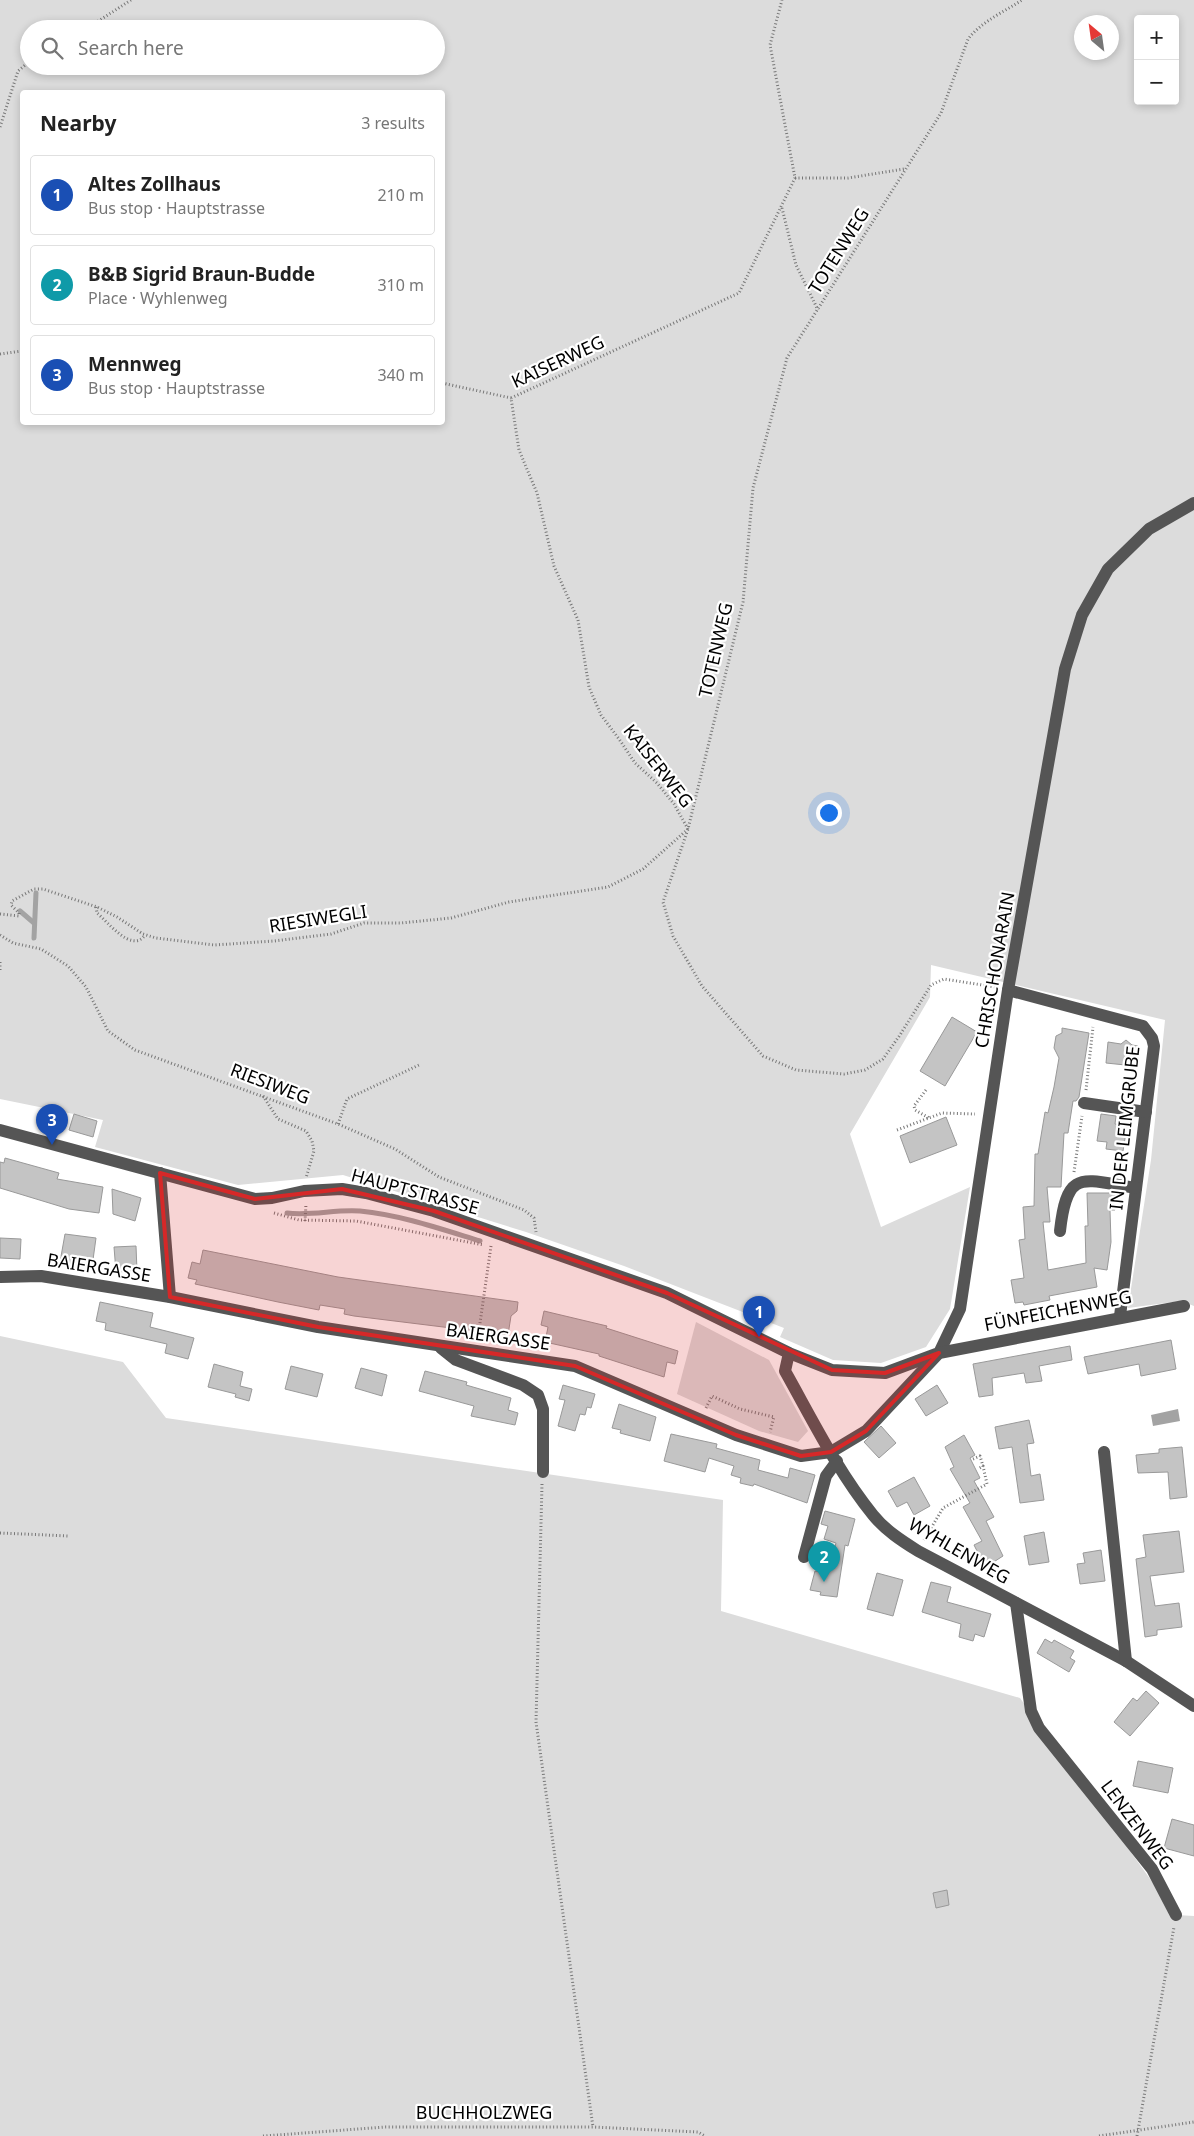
<!DOCTYPE html>
<meta charset="utf-8">
<style>
body{margin:0;font-family:"Noto Sans",sans-serif;background:#f6f6f6;color:#222}
.controls{position:absolute;right:15px;top:15px;display:grid;overflow:hidden;border-radius:5px;box-shadow:0 2px 8px #0003}
.controls button{width:45px;height:45px;display:grid;place-items:center;padding:0;border:0;border-bottom:1px solid #e0e0e0;background:#fff;color:#222;font:25px sans-serif}
.compass{position:absolute;left:1074px;top:15px;width:45px;height:45px;border-radius:50%;background:#fff;box-shadow:0 2px 8px #0003;rotate:331deg}
.you{position:absolute;left:828px;top:812px;width:18px;height:18px;margin:-12px;border:4px solid #fff;border-radius:50%;background:#1a73e8;box-shadow:0 0 0 8px #1a73e833}
.badge{display:grid;place-items:center;width:32px;height:32px;border-radius:50%;background:#7c3aed;color:#fff;font-size:16px;font-weight:700}
.pin{position:absolute;translate:-50% -41px;filter:drop-shadow(0 1px 2px #0008)}
.pin::after{content:'';position:absolute;top:26px;width:18px;height:15px;background:inherit;clip-path:polygon(0 0,100% 0,50% 100%)}
.list{margin:0;padding:0;list-style:none}
h2{display:flex;justify-content:space-between;align-items:center;height:65px;margin:0;padding:0 20px;font-size:21px}
h2 small{font-size:16px;font-weight:400;color:#767676}
.list li{display:grid;grid-template-columns:32px 1fr auto;gap:15px;align-items:center;box-sizing:border-box;height:80px;margin:0 10px 10px;padding:0 10px;border:1px solid #e0e0e0;border-radius:5px}
.list b{display:block;font-size:19px;white-space:nowrap}
.list p{margin:0;font-size:16px;white-space:nowrap;color:#767676}
.list em{font-size:16px;font-style:normal;color:#767676}
.icon{flex:none;width:28px;height:28px;fill:none;stroke:currentColor;stroke-width:2;stroke-linecap:round;stroke-linejoin:round}
.map{position:relative;flex:none;width:1194px;height:2136px;overflow:hidden}
.search{position:absolute;background:#fff;box-shadow:0 2px 8px #0003;left:20px;top:20px;width:425px;height:55px;display:flex;align-items:center;gap:12px;box-sizing:border-box;padding:0 18px;border-radius:28px;color:#767676;font-size:19px}
.panel{position:absolute;background:#fff;box-shadow:0 2px 8px #0003;left:20px;top:90px;width:425px;height:335px;border-radius:5px}
.map>svg:first-child{display:block}
.green{fill:#dcdcdc;fill-rule:evenodd}
.water{fill:#a3a3a3}
.lines{fill:none;stroke-linecap:round;stroke-linejoin:round}
.stream{stroke:#a3a3a3;stroke-width:5}
.building{fill:#c4c4c4;stroke:#999}
.path{stroke:#777;stroke-width:3;stroke-dasharray:1 2.5;stroke-linecap:butt}
.minor{stroke:#555;stroke-width:12}
.marked{fill:#d62828;fill-opacity:0.2;stroke:#d62828;stroke-width:4;stroke-linejoin:round}
.labels{text-anchor:middle;stroke-width:4.5;stroke-linejoin:round;paint-order:stroke}
.street-label{font-size:18px;fill:#000;stroke:#fff}
</style>
<div class="map">
<svg width="1194" height="2136" viewBox="0 0 1194 2136">
<rect width="100%" height="100%" fill="#fff"/>
<g class="green">
<path d="M 0,0 L 1194,0 L 1194,1306 L 1181,1301 L 1128,1308 L 1151,1160 L 1165,1020 L 931,965 L 930,997 L 850,1134 L 881,1227 L 970,1187 L 950,1309 L 926,1347 L 881,1363 L 833,1360 L 780,1337 L 784,1328 L 624,1266 L 526,1232 L 343,1175 L 238,1185 L 95,1147 L 103,1120 L 0,1099 ZM 1138,19 L 1175,19 L 1175,101 L 1138,101 ZM 1082,22 L 1112,22 L 1112,52 L 1082,52 ZM 29,29 L 436,29 L 436,66 L 29,66 ZM 22,92 L 442,92 L 442,422 L 22,422 Z"/>
<polygon points="696,1322 769,1360 808,1431 798,1442 759,1431 677,1394"/>
<polygon points="0,1336 123,1362 166,1418 723,1500 721,1611 1020,1698 1176,1915 1194,1916 1194,2136 0,2136"/>
</g>
<polygon class="water" points="1178,1409 1180,1421 1153,1426 1151,1415"/>
<g class="lines">
<g class="stream">
<polyline points="20,911 34,923"/>
<polyline points="34,938 36,893"/>
<path d="M 287,1213 C 312,1216 336,1209 360,1211 C 401,1215 441,1229 480,1241"/>
</g>
</g>
<g class="building">
<polygon points="952,1017 977,1032 945,1086 920,1071"/>
<polygon points="1062,1028 1089,1033 1079,1097 1076,1101 1073,1101 1068,1133 1064,1133 1061,1187 1047,1187 1050,1222 1043,1222 1048,1270 1086,1263 1085,1226 1088,1226 1087,1193 1114,1193 1115,1210 1110,1210 1111,1242 1107,1270 1094,1268 1097,1287 1049,1296 1050,1300 1024,1305 1023,1302 1015,1303 1011,1280 1024,1278 1019,1240 1025,1239 1023,1207 1034,1206 1035,1154 1038,1154 1045,1112 1048,1113 1054,1087 1059,1058 1054,1048 1056,1036 1062,1033"/>
<polygon points="1126,1040 1132,1045 1138,1046 1135,1066 1106,1063 1108,1042 1121,1044"/>
<polygon points="74,1114 97,1121 93,1137 69,1130"/>
<polygon points="1101,1114 1116,1116 1115,1124 1127,1126 1123,1151 1106,1149 1107,1142 1097,1141"/>
<polygon points="946,1117 957,1145 910,1163 900,1136"/>
<polygon points="5,1158 59,1173 57,1179 103,1187 99,1213 69,1209 0,1188 0,1162 4,1163"/>
<polygon points="112,1189 141,1198 135,1221 113,1214"/>
<polygon points="65,1234 96,1238 92,1267 60,1262"/>
<polygon points="0,1238 21,1239 20,1259 0,1258"/>
<polygon points="136,1246 137,1271 116,1272 114,1247"/>
<polygon points="203,1250 338,1277 518,1302 517,1311 511,1316 508,1335 354,1316 344,1314 345,1309 320,1305 319,1310 278,1302 195,1284 197,1280 188,1278 192,1262 200,1264"/>
<polygon points="100,1302 153,1313 150,1327 194,1338 188,1359 165,1353 167,1344 105,1330 106,1323 96,1321"/>
<polygon points="544,1311 607,1326 606,1328 678,1351 675,1364 667,1362 664,1377 599,1356 599,1354 545,1342 548,1327 541,1325"/>
<polygon points="1171,1340 1176,1369 1141,1376 1139,1364 1088,1374 1084,1357"/>
<polygon points="1070,1346 1072,1360 1039,1366 1042,1381 1026,1383 1024,1373 992,1378 993,1395 979,1397 973,1364"/>
<polygon points="214,1364 243,1372 240,1386 252,1389 249,1401 235,1397 236,1394 208,1387"/>
<polygon points="291,1366 323,1374 317,1397 285,1389"/>
<polygon points="361,1368 387,1375 382,1396 355,1388"/>
<polygon points="425,1371 467,1382 466,1385 511,1398 508,1410 518,1413 515,1425 471,1416 474,1406 419,1391"/>
<polygon points="563,1385 595,1394 591,1408 587,1407 585,1415 580,1414 575,1431 558,1426 565,1400 559,1399"/>
<polygon points="937,1385 948,1403 926,1416 915,1399"/>
<polygon points="619,1404 656,1417 650,1441 620,1433 621,1430 612,1428"/>
<polygon points="1029,1420 1034,1443 1027,1444 1031,1476 1040,1474 1044,1500 1020,1503 1012,1447 999,1449 995,1427"/>
<polygon points="881,1426 896,1443 879,1458 864,1442"/>
<polygon points="671,1434 717,1444 716,1448 760,1460 758,1470 788,1478 790,1468 815,1475 807,1503 754,1484 753,1486 740,1483 741,1478 731,1475 734,1466 709,1458 705,1472 664,1461"/>
<polygon points="964,1435 975,1455 970,1458 980,1478 974,1481 994,1517 986,1521 1003,1556 989,1565 977,1561 979,1555 974,1545 982,1541 963,1507 970,1503 950,1469 954,1467 945,1447"/>
<polygon points="1182,1447 1187,1497 1170,1499 1168,1472 1138,1473 1136,1455 1159,1453 1159,1449"/>
<polygon points="914,1477 930,1506 914,1515 907,1502 897,1507 888,1491"/>
<polygon points="825,1511 855,1519 848,1546 845,1545 837,1597 820,1595 821,1592 810,1590 815,1571 828,1573 836,1543 824,1539 828,1526 821,1524"/>
<polygon points="1179,1531 1184,1572 1150,1576 1155,1606 1179,1603 1182,1627 1157,1630 1157,1635 1145,1637 1136,1559 1146,1557 1143,1535"/>
<polygon points="1044,1532 1049,1562 1029,1565 1024,1536"/>
<polygon points="1101,1550 1105,1581 1080,1584 1077,1564 1085,1563 1083,1553"/>
<polygon points="877,1573 903,1580 893,1616 867,1609"/>
<polygon points="931,1582 951,1587 947,1602 991,1614 984,1637 975,1634 973,1641 959,1637 961,1624 922,1612"/>
<polygon points="1045,1639 1052,1643 1054,1640 1074,1651 1070,1658 1075,1661 1069,1672 1037,1653"/>
<polygon points="1146,1691 1159,1703 1130,1736 1114,1722 1133,1698 1137,1701"/>
<polygon points="1138,1761 1173,1768 1168,1793 1133,1786"/>
<polygon points="1172,1819 1194,1825 1194,1856 1164,1848"/>
<polygon points="947,1890 949,1905 936,1908 933,1893"/>
</g>
<g class="lines">
<g class="path">
<polyline points="86,29 131,0"/>
<polyline points="0,127 18,71 29,62"/>
<polyline points="795,178 848,178 904,169"/>
<polyline points="782,208 796,265 818,310"/>
<polyline points="0,354 22,351"/>
<polyline points="442,383 511,398"/>
<polyline points="688,829 674,804 657,783 635,763 619,739 601,715 589,687 578,620 554,566 537,493 519,450 511,398 739,293 795,178 770,45 782,0"/>
<path d="M 96,907 L 97,913 C 107,921 132,954 145,935"/>
<polyline points="0,914 19,916 19,913 11,905 12,901 34,889 43,889 97,907 117,917 143,934 156,938 214,945 274,941 331,934 364,923 401,923 451,918 509,902 608,887 643,869 688,829"/>
<polyline points="0,935 13,943 41,949 68,966 86,987 108,1031 135,1050 338,1124 395,1149 439,1177 524,1210 534,1218 536,1232"/>
<polyline points="0,962 0,972"/>
<path d="M 995,987 L 944,979 L 931,985 L 900,1035 L 883,1059 L 865,1070 L 844,1074 L 796,1070 L 763,1056 L 702,986 L 673,936 L 663,902 L 688,829 L 743,602 L 753,488 L 787,358 L 941,113 L 968,39 C 982,21 1004,12 1022,0"/>
<polyline points="926,1090 914,1106 915,1110 929,1118"/>
<polyline points="1086,1090 1093,1027"/>
<polyline points="263,1096 278,1119 306,1131 312,1141 314,1151 306,1178"/>
<polyline points="338,1124 347,1099 419,1065"/>
<polyline points="897,1130 942,1113 975,1114"/>
<polyline points="1074,1172 1082,1116"/>
<polyline points="274,1213 299,1220 356,1221 484,1245"/>
<polyline points="305,1221 306,1204"/>
<polyline points="478,1337 491,1246"/>
<polyline points="706,1408 712,1396 740,1409 774,1417 770,1432"/>
<polyline points="973,1459 980,1456 983,1466"/>
<polyline points="542,1484 536,1722 593,2127"/>
<polyline points="0,1533 69,1536"/>
<polyline points="924,1540 943,1508 987,1484 983,1466 978,1469"/>
<polyline points="263,2136 386,2127 593,2127 698,2132 705,2136"/>
<polyline points="1099,2136 1194,2122"/>
<polyline points="1137,2136 1174,1927"/>
</g>
<g class="minor">
<polyline points="1008,990 1143,1026 1152,1038 1154,1046 1120,1316"/>
<polyline points="1084,1103 1146,1112"/>
<polyline points="0,1130 255,1199 272,1198 304,1191 342,1189 366,1193 434,1211 667,1293 789,1353 832,1370 885,1373 939,1353 960,1309 1008,990 1065,669 1082,615 1108,569 1149,529 1194,503"/>
<polyline points="160,1173 170,1297"/>
<path d="M 1060,1231 C 1067,1167 1083,1180 1136,1188"/>
<polyline points="0,1277 41,1276 170,1297 318,1327 575,1366 736,1435 801,1456 831,1452 866,1431 939,1353 1184,1306"/>
<polyline points="441,1348 456,1360 523,1385 538,1395 543,1409 543,1472"/>
<path d="M 789,1353 L 785,1371 C 812,1419 838,1472 873,1515 C 885,1530 902,1541 918,1551 L 1126,1661 L 1194,1706"/>
<polyline points="1104,1452 1126,1661"/>
<polyline points="804,1557 826,1476 837,1461"/>
<polyline points="1016,1603 1031,1711 1039,1728 1152,1869 1176,1915"/>
</g>
</g>
<path class="marked" d="M 160,1173 L 255,1199 L 342,1189 L 434,1211 L 667,1293 L 832,1370 L 885,1373 L 939,1353 L 866,1431 L 831,1452 L 801,1456 L 736,1435 L 575,1366 L 318,1327 L 170,1297 Z"/>
<g class="labels">
<g class="street-label">
<text transform="translate(839 251) rotate(-58)" y="6">TOTENWEG</text>
<text transform="translate(558 362) rotate(-25)" y="6">KAISERWEG</text>
<text transform="translate(716 650) rotate(-77)" y="6">TOTENWEG</text>
<text transform="translate(658 766) rotate(52)" y="6">KAISERWEG</text>
<text transform="translate(318 919) rotate(-9)" y="6">RIESIWEGLI</text>
<text transform="translate(995 970) rotate(-80)" y="6">CHRISCHONARAIN</text>
<text transform="translate(270 1084) rotate(21)" y="6">RIESIWEG</text>
<text transform="translate(1125 1128) rotate(-84)" y="6">IN DER LEIMGRUBE</text>
<text transform="translate(415 1192) rotate(15)" y="6">HAUPTSTRASSE</text>
<text transform="translate(99 1268) rotate(9)" y="6">BAIERGASSE</text>
<text transform="translate(1058 1311) rotate(-11)" y="6">FÜNFEICHENWEG</text>
<text transform="translate(498 1337) rotate(8)" y="6">BAIERGASSE</text>
<text transform="translate(959 1551) rotate(30)" y="6">WYHLENWEG</text>
<text transform="translate(1137 1825) rotate(53)" y="6">LENZENWEG</text>
<text x="484" y="2119">BUCHHOLZWEG</text>
</g>
</g>
</svg>
<div class="controls">
<button>+</button>
<button>−</button>
</div>
<svg class="compass" viewBox="-18 -18 36 36"><path d="M0-13l5 13h-10z" fill="#e53935"/><path d="M0 13l5-13h-10z" fill="#767676"/></svg>
<div class="you"></div>
<div class="pin badge" style="left:759px;top:1337px;background:#1a4fb4">1</div>
<div class="pin badge" style="left:824px;top:1582px;background:#0f9aa8">2</div>
<div class="pin badge" style="left:52px;top:1145px;background:#1a4fb4">3</div>
<div class="search"><svg class="icon" aria-label="search" viewBox="0 0 24 24"><circle cx="10" cy="10" r="6"/><path d="M15 15l6 6"/></svg>Search here</div>
<section class="panel">
<h2>Nearby<small>3 results</small></h2>
<ul class="list">
<li><span class="badge" style="background:#1a4fb4">1</span><div><b>Altes Zollhaus</b><p>Bus stop · Hauptstrasse</p></div><em>210 m</em></li>
<li><span class="badge" style="background:#0f9aa8">2</span><div><b>B&amp;B Sigrid Braun-Budde</b><p>Place · Wyhlenweg</p></div><em>310 m</em></li>
<li><span class="badge" style="background:#1a4fb4">3</span><div><b>Mennweg</b><p>Bus stop · Hauptstrasse</p></div><em>340 m</em></li>
</ul>
</section>
</div>
